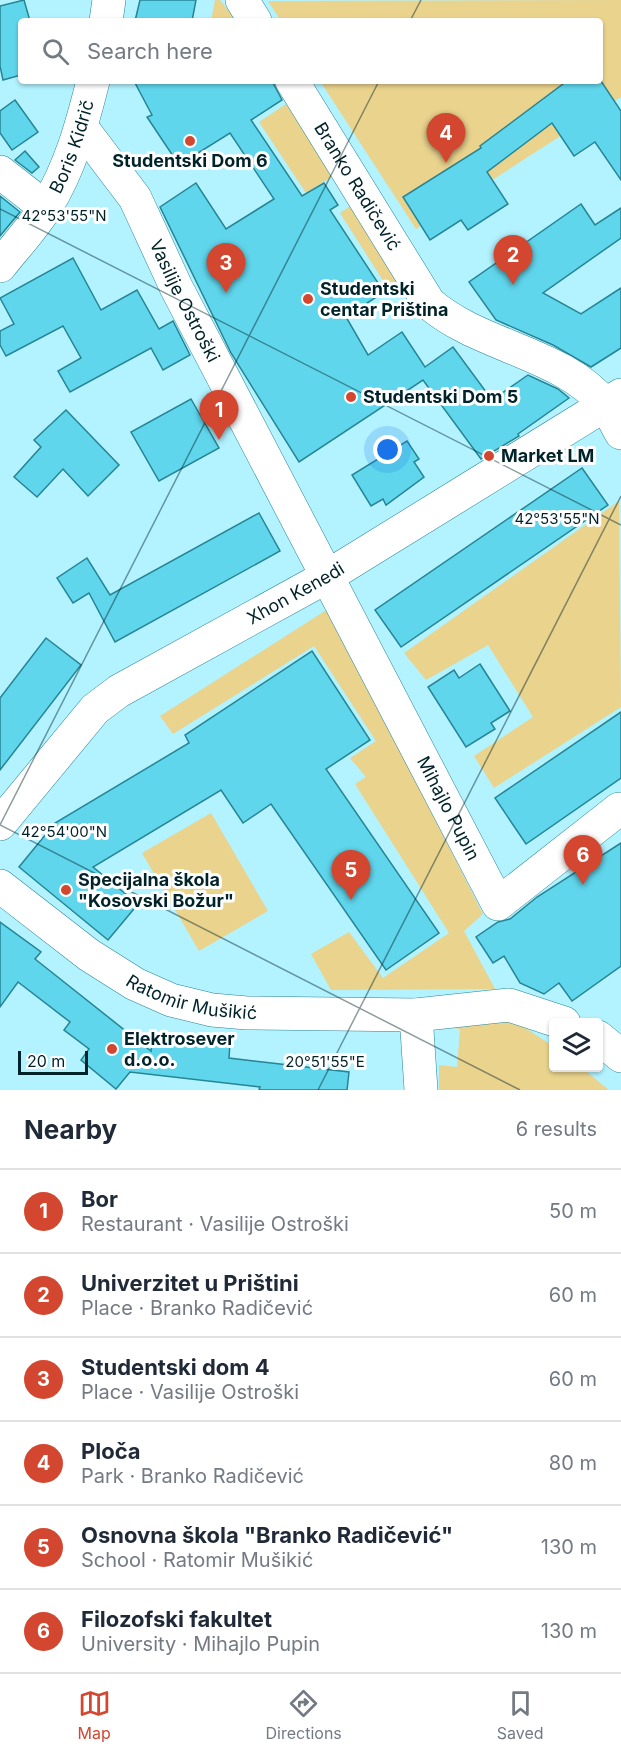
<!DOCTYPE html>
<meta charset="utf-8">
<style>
body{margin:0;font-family:Inter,sans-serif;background:#f6f6f7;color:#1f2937}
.controls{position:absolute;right:18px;bottom:18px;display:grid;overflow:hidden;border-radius:6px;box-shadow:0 2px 4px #0004}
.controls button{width:54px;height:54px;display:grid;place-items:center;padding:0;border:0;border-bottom:2px solid #e0e1e3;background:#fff;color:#1f2937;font:30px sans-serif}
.scale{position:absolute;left:18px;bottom:15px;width:70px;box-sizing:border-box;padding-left:6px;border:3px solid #00232a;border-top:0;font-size:16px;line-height:21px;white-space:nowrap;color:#00232a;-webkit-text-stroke:4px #fff;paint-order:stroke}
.you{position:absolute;left:388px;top:450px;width:21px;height:21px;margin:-15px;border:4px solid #fff;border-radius:50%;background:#1a73e8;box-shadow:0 0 0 9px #1a73e833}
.badge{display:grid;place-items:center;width:39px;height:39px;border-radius:50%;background:#d34730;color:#fff;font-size:20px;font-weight:700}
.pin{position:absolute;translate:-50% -50px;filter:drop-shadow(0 2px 3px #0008)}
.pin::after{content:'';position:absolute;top:32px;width:21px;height:18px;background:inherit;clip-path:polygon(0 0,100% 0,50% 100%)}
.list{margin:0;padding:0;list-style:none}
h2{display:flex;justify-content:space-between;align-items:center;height:78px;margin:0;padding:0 24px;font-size:26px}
h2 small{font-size:20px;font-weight:400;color:#747a83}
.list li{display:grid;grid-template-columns:39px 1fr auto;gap:18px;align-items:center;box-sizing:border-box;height:84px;padding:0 24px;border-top:2px solid #e0e1e3}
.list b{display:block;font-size:22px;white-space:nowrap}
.list p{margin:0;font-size:20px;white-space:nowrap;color:#747a83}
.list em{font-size:20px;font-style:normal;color:#747a83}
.icon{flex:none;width:33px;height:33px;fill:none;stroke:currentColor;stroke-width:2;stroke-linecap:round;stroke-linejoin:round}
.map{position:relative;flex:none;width:621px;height:1090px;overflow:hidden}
.search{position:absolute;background:#fff;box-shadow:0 2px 4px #0004;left:18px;right:18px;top:18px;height:66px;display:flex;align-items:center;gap:15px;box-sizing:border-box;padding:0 21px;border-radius:6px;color:#747a83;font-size:22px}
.sheet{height:582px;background:#fff}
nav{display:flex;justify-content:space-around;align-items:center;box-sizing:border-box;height:84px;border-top:2px solid #e0e1e3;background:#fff;font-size:16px;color:#747a83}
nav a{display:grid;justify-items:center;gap:3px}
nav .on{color:#d34730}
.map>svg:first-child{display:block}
.green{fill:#e9d38d}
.building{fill:#60d6ec;stroke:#268494;stroke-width:1.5}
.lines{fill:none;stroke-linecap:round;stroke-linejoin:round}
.minor-casing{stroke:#288696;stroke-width:34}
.major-casing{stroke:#288696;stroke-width:34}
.minor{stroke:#fff;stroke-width:33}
.major{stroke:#fff;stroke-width:33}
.ticks{fill:none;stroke:#00232a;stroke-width:1.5;stroke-opacity:0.45}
.poi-dot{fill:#d34730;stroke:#fff;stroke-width:2}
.labels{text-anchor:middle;stroke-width:6;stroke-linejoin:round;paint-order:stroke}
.street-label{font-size:18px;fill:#00232a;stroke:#fff}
.poi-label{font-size:18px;font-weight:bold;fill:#00232a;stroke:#fff;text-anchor:start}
.ticks-label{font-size:15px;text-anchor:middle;fill:#00232a;stroke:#fff;stroke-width:6;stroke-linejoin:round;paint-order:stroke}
</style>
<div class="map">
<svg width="621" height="1090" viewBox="0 0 621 1090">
<rect width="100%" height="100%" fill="#b3f2ff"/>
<g class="green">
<polygon points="215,0 220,0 236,21 211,21"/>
<polygon points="621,0 621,97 416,229 320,81 600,81 600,21 281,21 268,1"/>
<polygon points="286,104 333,176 306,193 259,122"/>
<polygon points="359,200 408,281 389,290 340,213"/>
<polygon points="619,501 621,707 494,788 474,756 533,717 488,645 426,680 404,653"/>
<polygon points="328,609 483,914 464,931 495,989 331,990 311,954 349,932 383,978 449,933 355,784 366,777 350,758 376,741 314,646 173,734 160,716"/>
<polygon points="211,813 268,911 199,951 142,853"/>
<polygon points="510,1018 553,1046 554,1068 582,1068 609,1090 439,1090 439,1065 457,1067 460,1029 442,1026"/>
</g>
<g class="building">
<polygon points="24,0 30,21 21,21 21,75 3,80 0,66 0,6"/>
<polygon points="140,0 196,0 192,21 135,21"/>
<polygon points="134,81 272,81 282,100 251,120 302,196 324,183 338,205 330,210 384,292 346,317 368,355 402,332 425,367 453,347 492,400 528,375 558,389 569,398 518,434 519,436 481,459 423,380 299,462 231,353 160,207 196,183 226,229 274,199 230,133 179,165 147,117 152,115"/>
<polygon points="567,81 601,81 621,111 621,180 595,142 574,156 552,123 487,172 508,204 468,230 461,220 430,240 403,197 481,148 480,146"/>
<polygon points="15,100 38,132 12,150 0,133 0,111"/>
<polygon points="25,151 39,167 32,173 15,160"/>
<polygon points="0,196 20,212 0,236"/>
<polygon points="581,204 595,225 621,208 621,238 543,293 581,314 621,288 621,348 591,367 553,345 496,320 469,282"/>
<polygon points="73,258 101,310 137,290 159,329 173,321 190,355 163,370 151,348 70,392 58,371 81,358 63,326 6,356 0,345 0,331 14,324 0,298"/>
<polygon points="191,399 219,448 159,481 131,432"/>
<polygon points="66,410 119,465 88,496 63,469 37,497 14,477 41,447 34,440"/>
<polygon points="407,441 419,459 414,462 424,477 386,505 383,499 371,506 352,475"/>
<polygon points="582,468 608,505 401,647 375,610"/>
<polygon points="259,513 280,551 115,642 89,593 73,603 57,578 87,558 110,595"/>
<polygon points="46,638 81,665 0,770 0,698"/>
<polygon points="312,651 370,740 326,769 439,933 386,970 271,804 243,823 221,790 93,867 138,904 108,940 19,867 55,823 189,743 185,735"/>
<polygon points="480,664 510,711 491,723 495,729 466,747 428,687 454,670 459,678"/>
<polygon points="621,712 621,778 526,844 495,798"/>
<polygon points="621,843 621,966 572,1001 559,983 544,994 520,983 504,956 493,963 476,937 498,922 510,919 537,897"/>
<polygon points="0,922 41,952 35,959 151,1051 153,1034 230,1043 229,1058 349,1072 347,1090 259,1090 260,1087 130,1072 116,1089 81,1060 89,1049 64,1030 70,1022 18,982 0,1007"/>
</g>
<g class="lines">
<defs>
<g id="minor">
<polyline points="242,0 255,21"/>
<path id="s1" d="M 292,81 L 429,303 C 479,347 564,353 605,405 C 611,413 616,424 621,433"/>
<path id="s2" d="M 82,128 L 135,198 L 176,287 L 498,904 L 619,809"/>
<polyline points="0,172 46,208"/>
<path id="s3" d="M 0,824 L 95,709 L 119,691 L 328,576 L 621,395"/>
<path id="s4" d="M 0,886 L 89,955 L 135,984 L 171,1000 L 212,1010 L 247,1013 L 416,1015 L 509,1005 L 564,1023"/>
<polyline points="416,1015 421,1090"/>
<polyline points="598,1037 621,1056"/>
</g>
<g id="major">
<polyline points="106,21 109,0"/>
<path id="s5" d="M 0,266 C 15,247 33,228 46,207 C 70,169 82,125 93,81"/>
</g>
</defs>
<use href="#minor" class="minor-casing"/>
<use href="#major" class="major-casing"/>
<use href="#minor" class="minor"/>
<use href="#major" class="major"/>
</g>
<path class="ticks" d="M 410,21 L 421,0M 0,209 L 621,525M 0,825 L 379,81M 0,825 L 520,1090M 318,1090 L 621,496"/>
<g class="poi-dot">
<circle cx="190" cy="141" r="6"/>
<circle cx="308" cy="299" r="6"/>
<circle cx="351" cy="397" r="6"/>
<circle cx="489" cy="456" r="6"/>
<circle cx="66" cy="890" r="6"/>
<circle cx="112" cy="1049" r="6"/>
</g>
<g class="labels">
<g class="street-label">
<text dy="6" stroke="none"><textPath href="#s5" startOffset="141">Boris Kidrič</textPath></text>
<text dy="6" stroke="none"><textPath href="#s1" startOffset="124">Branko Radičević</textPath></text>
<text dy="6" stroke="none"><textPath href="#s2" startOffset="202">Vasilije Ostroški</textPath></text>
<text dy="6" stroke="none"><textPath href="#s3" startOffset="381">Xhon Kenedi</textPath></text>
<text dy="6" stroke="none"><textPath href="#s2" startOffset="774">Mihajlo Pupin</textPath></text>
<text dy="6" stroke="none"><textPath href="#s4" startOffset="226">Ratomir Mušikić</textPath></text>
</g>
<g class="poi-label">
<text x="190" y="167" text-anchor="middle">Studentski Dom 6</text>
<text x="320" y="295">Studentski<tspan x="320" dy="21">centar Priština</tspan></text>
<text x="363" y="403">Studentski Dom 5</text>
<text x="501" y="462">Market LM</text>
<text x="78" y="886">Specijalna škola<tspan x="78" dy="21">"Kosovski Božur"</tspan></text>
<text x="124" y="1045">Elektrosever<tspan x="124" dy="21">d.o.o.</tspan></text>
</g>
</g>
<g class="ticks-label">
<text x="64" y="221">42°53'55"N</text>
<text x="557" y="524">42°53'55"N</text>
<text x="64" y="837">42°54'00"N</text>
<text x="325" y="1067">20°51'55"E</text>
</g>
</svg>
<div class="controls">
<button><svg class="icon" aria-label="layers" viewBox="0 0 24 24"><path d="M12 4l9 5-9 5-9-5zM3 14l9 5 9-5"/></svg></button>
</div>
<div class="scale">20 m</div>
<div class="you"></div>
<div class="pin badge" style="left:219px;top:440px">1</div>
<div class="pin badge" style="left:513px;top:285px">2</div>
<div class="pin badge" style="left:226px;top:293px">3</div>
<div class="pin badge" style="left:446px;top:163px">4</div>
<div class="pin badge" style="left:351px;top:900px">5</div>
<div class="pin badge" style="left:583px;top:885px">6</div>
<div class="search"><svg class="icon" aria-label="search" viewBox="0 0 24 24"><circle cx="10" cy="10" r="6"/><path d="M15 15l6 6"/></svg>Search here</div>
</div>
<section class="sheet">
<h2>Nearby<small>6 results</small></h2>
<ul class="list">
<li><span class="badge">1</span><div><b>Bor</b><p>Restaurant · Vasilije Ostroški</p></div><em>50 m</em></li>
<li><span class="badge">2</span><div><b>Univerzitet u Prištini</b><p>Place · Branko Radičević</p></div><em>60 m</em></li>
<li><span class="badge">3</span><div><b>Studentski dom 4</b><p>Place · Vasilije Ostroški</p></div><em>60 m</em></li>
<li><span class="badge">4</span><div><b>Ploča</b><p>Park · Branko Radičević</p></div><em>80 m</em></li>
<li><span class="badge">5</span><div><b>Osnovna škola &quot;Branko Radičević&quot;</b><p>School · Ratomir Mušikić</p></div><em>130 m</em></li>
<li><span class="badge">6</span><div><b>Filozofski fakultet</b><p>University · Mihajlo Pupin</p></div><em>130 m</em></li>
</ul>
</section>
<nav>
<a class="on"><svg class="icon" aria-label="map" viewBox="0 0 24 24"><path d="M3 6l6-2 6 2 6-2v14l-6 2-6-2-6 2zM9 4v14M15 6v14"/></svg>Map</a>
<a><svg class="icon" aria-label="directions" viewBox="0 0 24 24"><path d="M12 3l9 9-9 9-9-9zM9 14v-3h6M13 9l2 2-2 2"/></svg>Directions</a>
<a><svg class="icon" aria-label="saved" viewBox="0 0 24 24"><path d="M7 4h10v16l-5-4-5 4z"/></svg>Saved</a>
</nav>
